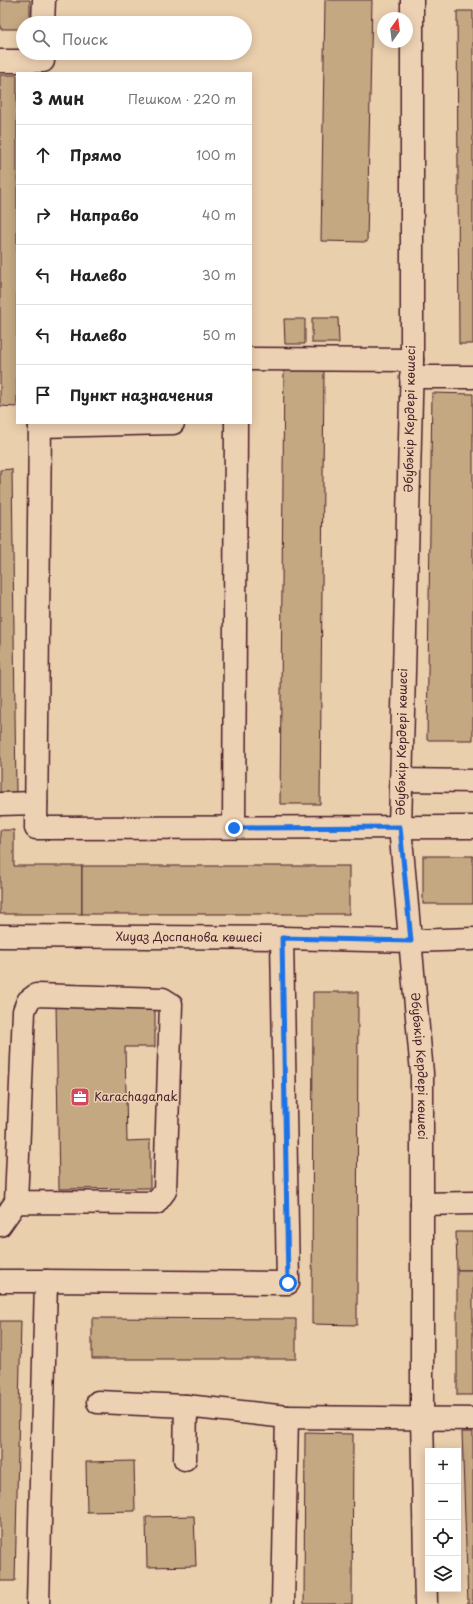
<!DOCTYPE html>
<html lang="ru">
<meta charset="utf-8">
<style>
body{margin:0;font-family:"Playpen Sans",sans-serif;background:#f2f2f2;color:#222}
.controls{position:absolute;right:12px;bottom:12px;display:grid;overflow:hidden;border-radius:0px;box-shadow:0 2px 10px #0003}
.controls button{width:36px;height:36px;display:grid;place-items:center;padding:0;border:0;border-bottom:1px solid #e0e0e0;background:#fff;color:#222;font:20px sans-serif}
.compass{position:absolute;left:377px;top:12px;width:36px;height:36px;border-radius:50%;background:#fff;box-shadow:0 2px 10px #0003;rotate:14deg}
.stop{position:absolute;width:12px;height:12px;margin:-9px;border:3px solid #1a73e8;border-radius:50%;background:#fff}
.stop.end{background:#1a73e8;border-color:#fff;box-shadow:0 1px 4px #0008}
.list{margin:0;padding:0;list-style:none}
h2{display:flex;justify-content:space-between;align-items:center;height:52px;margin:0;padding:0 16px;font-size:17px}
h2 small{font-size:13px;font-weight:400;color:#767676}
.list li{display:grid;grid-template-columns:26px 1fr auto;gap:12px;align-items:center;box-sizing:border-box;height:60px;padding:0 16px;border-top:1px solid #e0e0e0}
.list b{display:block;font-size:15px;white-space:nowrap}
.list em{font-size:13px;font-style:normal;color:#767676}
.icon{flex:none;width:22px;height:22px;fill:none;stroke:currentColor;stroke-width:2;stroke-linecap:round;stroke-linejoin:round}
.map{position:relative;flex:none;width:473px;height:1604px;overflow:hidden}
.search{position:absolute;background:#fff;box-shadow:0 2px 10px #0003;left:16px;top:16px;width:236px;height:44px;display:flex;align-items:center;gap:10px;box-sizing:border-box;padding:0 14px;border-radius:22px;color:#767676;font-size:15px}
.panel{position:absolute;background:#fff;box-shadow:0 2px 10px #0003;left:16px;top:72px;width:236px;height:352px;border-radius:0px}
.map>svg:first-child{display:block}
.building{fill:#c4a882;stroke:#4a1f2b}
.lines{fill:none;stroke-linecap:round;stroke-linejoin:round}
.minor-casing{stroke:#4a1f2b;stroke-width:25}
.minor{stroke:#edd1b3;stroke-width:22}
.route{stroke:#1a73e8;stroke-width:5}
.labels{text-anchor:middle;stroke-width:3;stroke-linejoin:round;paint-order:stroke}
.street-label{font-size:12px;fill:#4a1f2b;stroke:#edd1b3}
.poi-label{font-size:12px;fill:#4a1f2b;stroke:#edd1b3;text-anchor:start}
</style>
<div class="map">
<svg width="473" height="1604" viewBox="0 0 473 1604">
<rect width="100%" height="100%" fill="#eacfad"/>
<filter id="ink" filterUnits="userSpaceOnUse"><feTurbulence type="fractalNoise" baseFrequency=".025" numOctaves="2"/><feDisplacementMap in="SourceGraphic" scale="8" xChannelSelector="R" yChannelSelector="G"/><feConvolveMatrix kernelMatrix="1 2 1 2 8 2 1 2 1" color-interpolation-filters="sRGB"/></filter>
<g filter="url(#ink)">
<g class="building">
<polygon points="0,0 30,0 30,23 23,23 23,29 0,29"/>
<polygon points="325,0 372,0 367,242 321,241"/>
<polygon points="457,11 473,11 473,344 459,344"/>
<polygon points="0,75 17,75 17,407 0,406"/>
<polygon points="312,318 338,318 339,343 312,343"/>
<polygon points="284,319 305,319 305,344 285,344"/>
<polygon points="284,369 324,370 320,804 280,804"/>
<polygon points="432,393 473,394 473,740 427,740"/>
<polygon points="12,469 16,793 0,793 0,470"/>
<polygon points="0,830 14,830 14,866 82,866 82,914 0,914"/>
<rect x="423" y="856" width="50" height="48"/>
<rect x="82" y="866" width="267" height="48"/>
<polygon points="313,992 358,992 357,1325 312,1324"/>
<polygon points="155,1002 155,1047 125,1047 127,1141 150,1140 150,1188 59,1189 56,1003"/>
<polygon points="456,1232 473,1232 473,1270 457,1270"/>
<rect x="457" y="1270" width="16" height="125"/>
<polygon points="92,1318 296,1319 296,1359 92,1359"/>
<polygon points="0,1321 21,1321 15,1581 0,1581"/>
<polygon points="462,1432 473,1432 473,1604 468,1604"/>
<polygon points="305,1433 353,1434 352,1604 304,1604"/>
<polygon points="134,1461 135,1511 87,1512 86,1462"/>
<polygon points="194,1516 196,1566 147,1567 146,1517"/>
</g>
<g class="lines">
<defs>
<g id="minor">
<path id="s1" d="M 412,0 L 412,360 L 400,827 L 422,1073 L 422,1418 L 426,1604"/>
<polyline points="43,23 44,0"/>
<polyline points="0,61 43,61"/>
<polyline points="251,359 412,360"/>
<polyline points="411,377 473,377"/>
<polyline points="40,423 36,828 473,827"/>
<polyline points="40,426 173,423"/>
<polyline points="401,780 473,781"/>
<polyline points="0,804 36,803"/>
<polyline points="234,827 236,423"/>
<path id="s2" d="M 0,936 L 282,938 L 411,941 L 473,939"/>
<polyline points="422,1204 473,1203"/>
<polyline points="0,1225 16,1202 24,1011 28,1001 36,995 163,999 171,1004 165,1191 156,1203 16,1202"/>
<polyline points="0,1281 46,1281"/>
<polyline points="98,1402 186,1406 287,1417"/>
<polyline points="185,1459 186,1406"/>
<polyline points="38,1604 46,1281 288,1283 282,938"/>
<polyline points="283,1604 287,1417 473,1419"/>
</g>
</defs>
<use href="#minor" class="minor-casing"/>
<use href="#minor" class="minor"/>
</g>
</g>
<g class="lines" filter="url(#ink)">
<polyline class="route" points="234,828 400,827 411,941 282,938 288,1283"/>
</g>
<defs>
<symbol id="office-square" viewBox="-11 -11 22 22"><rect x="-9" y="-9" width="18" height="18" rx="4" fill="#d1495b" stroke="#edd1b3"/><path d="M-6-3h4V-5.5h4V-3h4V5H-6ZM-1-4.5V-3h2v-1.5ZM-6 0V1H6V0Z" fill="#fff"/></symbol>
</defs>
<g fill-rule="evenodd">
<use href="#office-square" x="69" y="1086" width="22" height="22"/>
</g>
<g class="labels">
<g class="street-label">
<text transform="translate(410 419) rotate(-89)" y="4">Әбубәкір Кердері көшесі</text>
<text transform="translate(402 742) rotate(-89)" y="4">Әбубәкір Кердері көшесі</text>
<text dy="4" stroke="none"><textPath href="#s2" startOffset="189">Хиуаз Доспанова көшесі</textPath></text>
<text dy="4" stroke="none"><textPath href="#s1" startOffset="1067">Әбубәкір Кердері көшесі</textPath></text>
</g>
<g class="poi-label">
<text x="94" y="1101">Karachaganak</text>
</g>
</g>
</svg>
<div class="controls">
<button>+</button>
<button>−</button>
<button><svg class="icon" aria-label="locate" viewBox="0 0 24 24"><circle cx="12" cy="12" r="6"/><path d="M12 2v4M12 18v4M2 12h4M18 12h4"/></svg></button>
<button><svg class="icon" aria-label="layers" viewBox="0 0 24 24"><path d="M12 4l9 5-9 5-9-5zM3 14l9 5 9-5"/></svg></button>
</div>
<svg class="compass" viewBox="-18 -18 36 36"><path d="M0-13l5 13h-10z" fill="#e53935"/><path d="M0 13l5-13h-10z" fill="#767676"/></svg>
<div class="stop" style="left:288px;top:1283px"></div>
<div class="stop end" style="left:234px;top:828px"></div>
<div class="search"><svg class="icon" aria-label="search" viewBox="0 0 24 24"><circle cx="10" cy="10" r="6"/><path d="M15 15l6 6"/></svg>Поиск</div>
<section class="panel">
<h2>3 мин<small>Пешком · 220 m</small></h2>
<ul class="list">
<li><svg class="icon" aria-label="ahead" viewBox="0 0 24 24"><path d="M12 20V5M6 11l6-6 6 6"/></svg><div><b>Прямо</b></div><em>100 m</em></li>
<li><svg class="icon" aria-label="right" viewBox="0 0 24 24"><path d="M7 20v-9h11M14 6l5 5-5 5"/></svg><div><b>Направо</b></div><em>40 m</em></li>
<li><svg class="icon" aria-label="left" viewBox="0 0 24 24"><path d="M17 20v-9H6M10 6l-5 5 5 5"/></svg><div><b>Налево</b></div><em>30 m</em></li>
<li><svg class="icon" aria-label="left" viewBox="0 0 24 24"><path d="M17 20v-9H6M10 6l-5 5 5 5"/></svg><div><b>Налево</b></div><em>50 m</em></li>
<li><svg class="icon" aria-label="arrive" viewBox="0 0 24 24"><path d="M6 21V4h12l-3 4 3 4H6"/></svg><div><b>Пункт назначения</b></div></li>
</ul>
</section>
</div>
